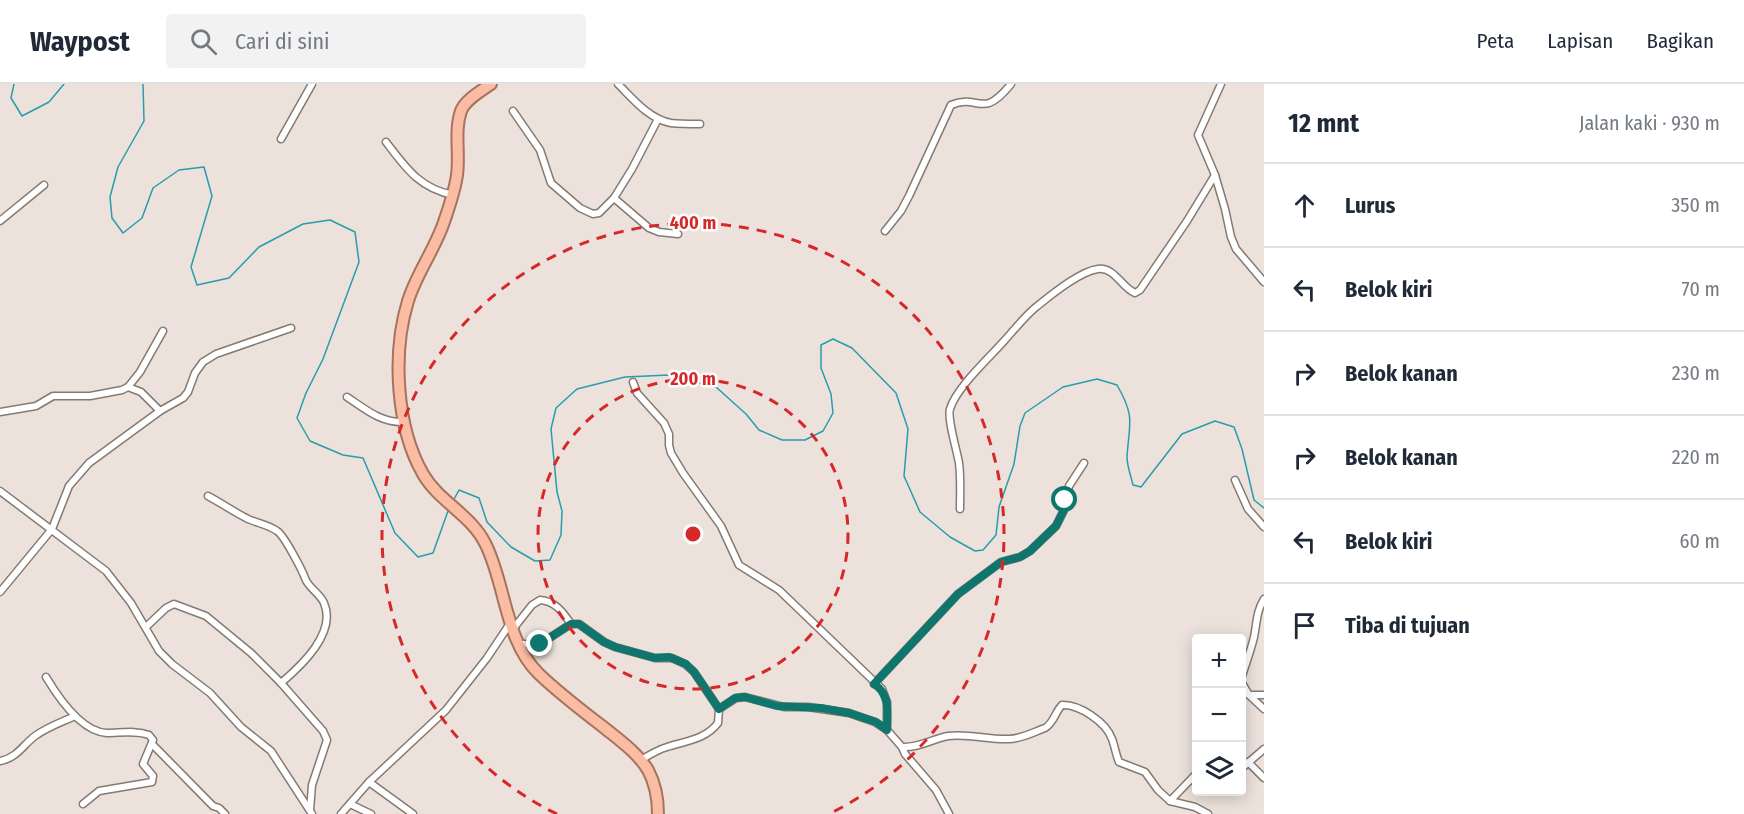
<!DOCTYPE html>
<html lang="id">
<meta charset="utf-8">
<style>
body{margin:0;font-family:"Fira Sans Condensed",sans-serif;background:#f2f2f3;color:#1f2937}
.controls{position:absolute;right:18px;bottom:18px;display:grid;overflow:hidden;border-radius:6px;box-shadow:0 3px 15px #0003}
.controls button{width:54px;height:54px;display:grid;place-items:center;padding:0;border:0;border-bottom:2px solid #e0e1e3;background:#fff;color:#1f2937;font:30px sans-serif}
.stop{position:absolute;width:18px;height:18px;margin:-14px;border:4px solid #0f766e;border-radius:50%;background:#fff}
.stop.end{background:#0f766e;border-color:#fff;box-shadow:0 2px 6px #0008}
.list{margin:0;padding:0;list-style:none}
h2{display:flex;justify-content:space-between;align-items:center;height:78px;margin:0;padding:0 24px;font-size:26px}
h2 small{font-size:20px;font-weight:400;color:#747a83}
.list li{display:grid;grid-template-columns:39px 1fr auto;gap:18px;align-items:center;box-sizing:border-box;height:84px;padding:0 24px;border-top:2px solid #e0e1e3}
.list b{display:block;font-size:22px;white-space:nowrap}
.list em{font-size:20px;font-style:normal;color:#747a83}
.icon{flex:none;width:33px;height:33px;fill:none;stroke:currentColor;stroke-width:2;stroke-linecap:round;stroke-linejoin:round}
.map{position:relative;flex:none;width:1264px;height:730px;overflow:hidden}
header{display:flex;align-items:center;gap:36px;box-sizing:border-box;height:84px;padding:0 30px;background:#fff;border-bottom:2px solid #e0e1e3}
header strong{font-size:28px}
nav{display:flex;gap:33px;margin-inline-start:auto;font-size:21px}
.search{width:420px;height:54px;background:#f2f2f3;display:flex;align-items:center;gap:15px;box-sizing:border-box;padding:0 21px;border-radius:6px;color:#747a83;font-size:22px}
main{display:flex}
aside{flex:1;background:#fff}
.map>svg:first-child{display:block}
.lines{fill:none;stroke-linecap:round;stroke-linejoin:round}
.stream{stroke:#279dad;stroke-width:1.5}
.minor-casing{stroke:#847a74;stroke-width:9}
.trunk-casing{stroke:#a7735d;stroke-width:14}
.minor{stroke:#fff;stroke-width:6}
.trunk{stroke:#fabca2;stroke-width:10}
.route{stroke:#0f766e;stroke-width:8}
.ring{fill:none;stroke:#d62828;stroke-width:3;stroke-dasharray:10 8}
.centre{fill:#d62828;stroke:#fff;stroke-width:3}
.ring-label{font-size:18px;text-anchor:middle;font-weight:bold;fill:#d62828;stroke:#fff;stroke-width:5;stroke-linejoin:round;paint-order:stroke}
</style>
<header>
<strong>Waypost</strong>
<div class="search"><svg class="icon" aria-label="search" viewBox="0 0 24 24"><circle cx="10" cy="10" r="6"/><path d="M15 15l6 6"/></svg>Cari di sini</div>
<nav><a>Peta</a><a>Lapisan</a><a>Bagikan</a></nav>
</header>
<main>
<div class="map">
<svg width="1264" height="730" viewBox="0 0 1264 730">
<rect width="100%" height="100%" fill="#ece1db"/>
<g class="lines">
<g class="stream">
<polyline points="14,0 11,14 22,32 49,18 64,0"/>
<polyline points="143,0 144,37 118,83 110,113 112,134 123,149 142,134 153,104 179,86 204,83 212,112 191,183 197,201 229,194 259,163 303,140 330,136 355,148 359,178 323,275 306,309 297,334 310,357 343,371 363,374 395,449 418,473 433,469 448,427"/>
<path d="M 453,417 L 459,406 L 479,414 L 487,438 L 511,463 L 535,477 L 550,476 L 561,451 L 562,427 L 557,408 L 551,345 L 556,324 L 577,305 L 625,293 L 669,291 L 716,303 L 746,330 L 759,346 L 782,356 L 805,356 L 823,347 L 833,329 L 831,310 L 821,284 L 821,261 L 833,255 L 852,264 L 896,309 L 908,345 L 904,392 L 920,428 L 950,453 L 975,467 L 983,466 L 996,451 L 999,423 L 1014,380 L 1020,342 L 1025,329 L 1063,303 L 1097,295 L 1117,301 C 1136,334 1129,339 1127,373 C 1127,382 1131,392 1133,401 L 1141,403 L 1182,350 L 1215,337 L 1234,343 L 1242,365 L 1254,416 L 1264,424"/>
</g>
<defs>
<g id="minor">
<path d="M 618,0 C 633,15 649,35 671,39 C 680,40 691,40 700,40"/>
<polyline points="1221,0 1198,51 1215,91 1225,125 1231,153 1236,165 1264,198"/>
<polyline points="513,27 540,66 551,99 580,124 593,130 599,129 614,114 632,85 658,35"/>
<polyline points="281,55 312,0"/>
<path d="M 386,58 C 406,84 419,104 453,111"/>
<polyline points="614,114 649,144 659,148 678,150"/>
<polyline points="0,137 44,101"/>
<path d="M 885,147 L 901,127 L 909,112 L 951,21 C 980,9 981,37 1011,0"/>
<polyline points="633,298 637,309 664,339 669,350 669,361 671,369 683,389 721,442 739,481 779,506 882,605 887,618 887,646"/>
<polyline points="128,303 141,308 160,327"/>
<path d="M 347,313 C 365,325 381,339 404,338"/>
<polyline points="0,328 36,322 53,312 90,312 122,306 128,303 140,288 163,247"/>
<polyline points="1235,396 1248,425 1264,443"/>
<polyline points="0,407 106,487 131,519 159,567 172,580 210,609 241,643 271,667 312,730"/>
<path d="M 208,412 C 221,419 234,428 248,435 C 257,439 269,441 277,447 C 284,451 302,486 305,494 C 308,504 320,509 324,519 C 337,549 301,582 281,599"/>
<path d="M 960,425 C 960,409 961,394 959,379 C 957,367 947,334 950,325 C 956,304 989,274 1004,257 C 1014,246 1024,233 1036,223 C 1050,212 1080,187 1098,185 C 1115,183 1121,203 1135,209 L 1140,206 L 1187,137 L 1215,91"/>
<polyline points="0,508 52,445 69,402 89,379 160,327 183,314 188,308 195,289 203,278 216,270 291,244"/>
<polyline points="146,543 166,524 174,520 206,532 251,569 281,599 323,647 327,656 312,701 310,726"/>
<path d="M 513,545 L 532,521 L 540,516 C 555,517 563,528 571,540"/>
<path d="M 519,560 L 540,560 L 571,540 L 579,540 L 604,558 L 615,563 L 655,574 L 672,574 L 685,580 L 694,588 L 719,625 L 736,614 L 745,613 L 784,623 L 808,623 L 849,629 L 875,638 L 887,646 L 902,663 C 919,664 932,655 948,652 C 967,649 989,656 1009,655 C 1021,655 1034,648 1045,644 C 1054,639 1055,628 1062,621 C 1079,620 1106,638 1112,655 C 1115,663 1116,671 1119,678 L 1145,688 L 1158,706 L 1170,717 L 1195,723 L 1208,730"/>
<path d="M 1242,592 C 1246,579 1251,566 1254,553 C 1257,539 1256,528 1264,515"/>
<path d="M 46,593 C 58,613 81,648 107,649 C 120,649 136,646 149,651 L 153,656 L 143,680 L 153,692 L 152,698 L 99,707 L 83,720"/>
<polyline points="1242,599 1249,611 1264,611"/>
<polyline points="874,600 958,510 1001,478 1020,473 1030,467 1056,442 1065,424 1069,402 1084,379"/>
<polyline points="1249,611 1264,625"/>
<polyline points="152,660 213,722 219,724 225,730"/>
<polyline points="902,663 905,670 936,706 949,730"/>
<path d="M 641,676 C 649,671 657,666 667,663 C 685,657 705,656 718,639 L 719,625"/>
<path d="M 0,677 C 17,674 23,661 35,652 C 47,643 62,638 75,632"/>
<polyline points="1248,678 1264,694"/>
<polyline points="1242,684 1264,665"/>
<polyline points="369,698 413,730"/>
<polyline points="1170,717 1196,690"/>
<polyline points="350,720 371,730"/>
<polyline points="341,730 369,698 446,626 487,574 511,538"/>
</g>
<path id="trunk" d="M 491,0 C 481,7 465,16 461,27 C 454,47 460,70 457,91 C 455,106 450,120 445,135 C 436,164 417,188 408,217 C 392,269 396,343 423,390 C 439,418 472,431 486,461 C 506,502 505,557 539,590 C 559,609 581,626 602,642 C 618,655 637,668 648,686 C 655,699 658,715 658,730"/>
</defs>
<use href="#minor" class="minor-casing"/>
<use href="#trunk" class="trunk-casing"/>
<use href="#minor" class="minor"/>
<use href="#trunk" class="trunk"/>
</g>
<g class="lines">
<path class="route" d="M 540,560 L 571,540 L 579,540 L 604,558 L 615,563 L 655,574 L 669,573 L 686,580 L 694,588 L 719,625 L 735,614 L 745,613 L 777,622 L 821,624 L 849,629 L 876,638 L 887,646 C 887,628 891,611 874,600 L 958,510 L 1001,478 L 1020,473 L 1030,467 L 1056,442 L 1065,424 L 1065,416"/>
</g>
<g class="ring">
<circle cx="693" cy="450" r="155"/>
<path d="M557 730A311 311 0 1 1 829 730"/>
</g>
<circle cx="693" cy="450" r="9" class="centre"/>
<g class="ring-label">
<text x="693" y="145">400 m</text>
<text x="693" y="301">200 m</text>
</g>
</svg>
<div class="controls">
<button>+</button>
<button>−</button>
<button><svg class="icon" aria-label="layers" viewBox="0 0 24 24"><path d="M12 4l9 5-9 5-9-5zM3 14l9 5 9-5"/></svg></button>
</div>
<div class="stop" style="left:1065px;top:416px"></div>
<div class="stop end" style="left:540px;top:560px"></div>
</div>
<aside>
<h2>12 mnt<small>Jalan kaki · 930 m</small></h2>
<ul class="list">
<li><svg class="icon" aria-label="ahead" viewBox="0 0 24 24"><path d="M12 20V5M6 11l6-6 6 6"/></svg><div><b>Lurus</b></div><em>350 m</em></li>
<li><svg class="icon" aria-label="left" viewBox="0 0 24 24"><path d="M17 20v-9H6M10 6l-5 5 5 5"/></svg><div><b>Belok kiri</b></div><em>70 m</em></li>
<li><svg class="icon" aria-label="right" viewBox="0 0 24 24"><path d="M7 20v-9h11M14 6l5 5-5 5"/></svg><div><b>Belok kanan</b></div><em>230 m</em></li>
<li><svg class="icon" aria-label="right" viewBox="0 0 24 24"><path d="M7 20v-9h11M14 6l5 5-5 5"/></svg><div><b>Belok kanan</b></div><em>220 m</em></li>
<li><svg class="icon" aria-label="left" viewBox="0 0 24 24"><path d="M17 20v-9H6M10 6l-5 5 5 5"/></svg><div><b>Belok kiri</b></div><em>60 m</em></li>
<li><svg class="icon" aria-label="arrive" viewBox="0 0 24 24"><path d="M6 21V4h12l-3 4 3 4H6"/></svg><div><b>Tiba di tujuan</b></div></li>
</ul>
</aside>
</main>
